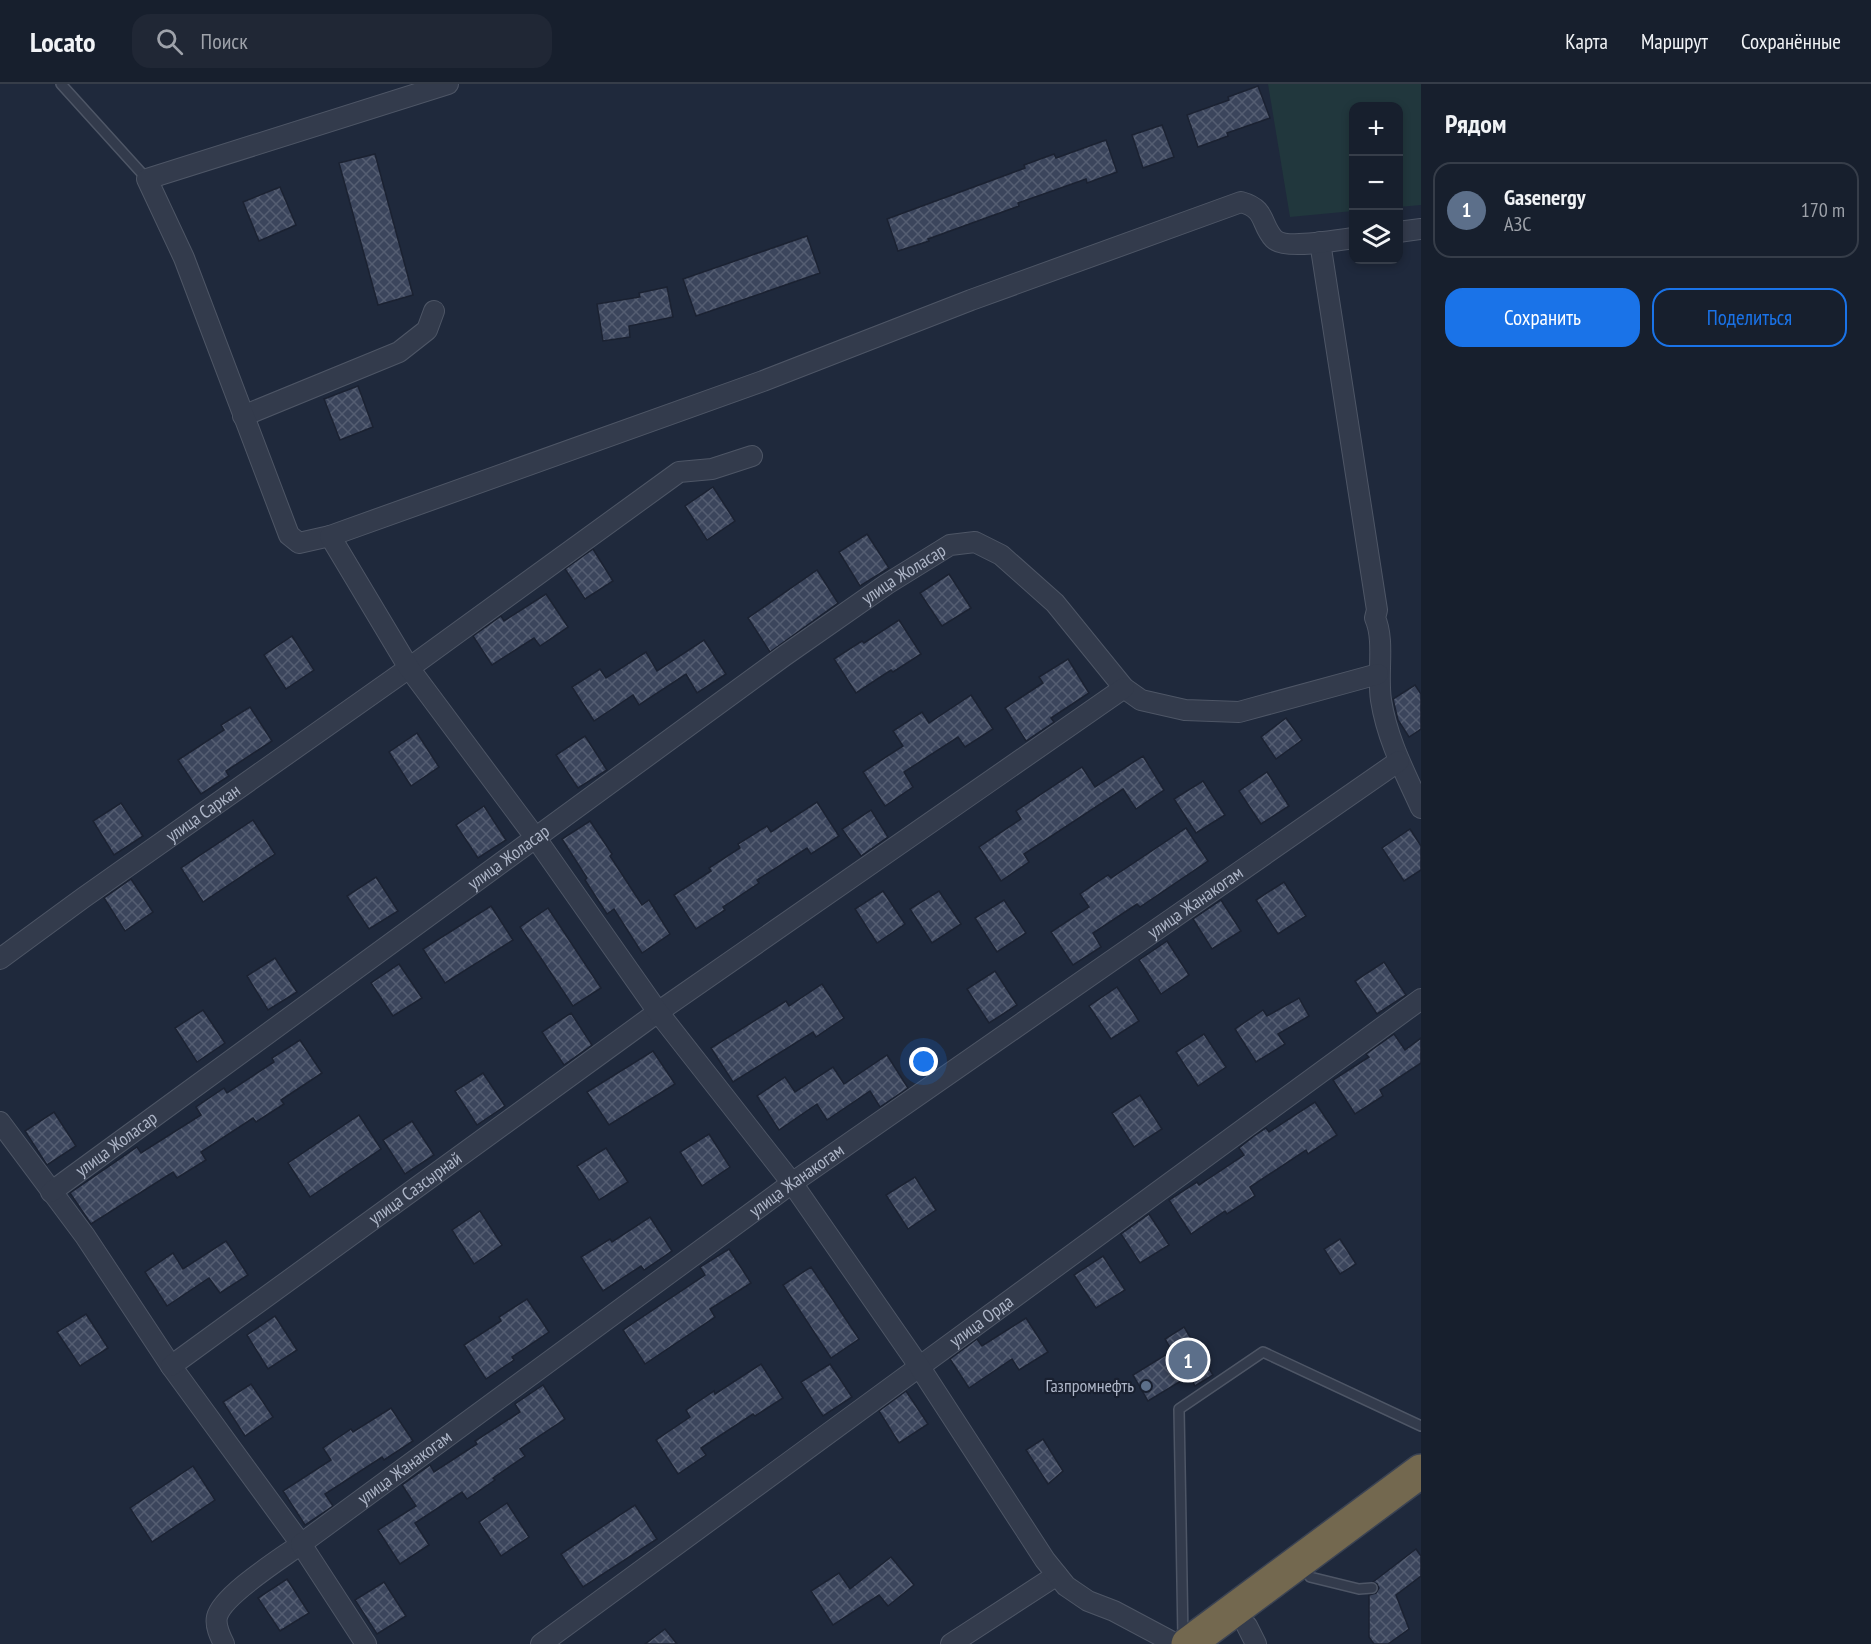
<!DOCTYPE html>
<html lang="ru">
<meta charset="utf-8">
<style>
body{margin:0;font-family:"PT Sans Narrow",sans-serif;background:#202735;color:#f1f3f6}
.controls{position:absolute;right:18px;top:18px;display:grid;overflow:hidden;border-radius:12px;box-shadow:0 3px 9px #0003}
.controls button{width:54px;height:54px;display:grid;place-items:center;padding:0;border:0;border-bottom:2px solid #363d49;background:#171f2d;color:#f1f3f6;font:30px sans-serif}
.you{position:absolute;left:924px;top:978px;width:21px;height:21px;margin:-15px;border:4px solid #fff;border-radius:50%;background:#1a73e8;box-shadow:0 0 0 9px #1a73e833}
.badge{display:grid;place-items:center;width:39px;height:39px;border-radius:50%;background:#1a73e8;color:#fff;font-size:20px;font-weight:700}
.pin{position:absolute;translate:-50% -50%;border:3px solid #fff;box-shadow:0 2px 6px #0006}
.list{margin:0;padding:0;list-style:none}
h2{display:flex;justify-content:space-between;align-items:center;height:78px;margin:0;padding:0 24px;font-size:26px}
h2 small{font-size:20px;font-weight:400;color:#9ea2aa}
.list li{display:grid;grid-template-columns:39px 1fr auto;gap:18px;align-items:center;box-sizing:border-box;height:96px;margin:0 12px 12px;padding:0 12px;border:2px solid #363d49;border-radius:18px}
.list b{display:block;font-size:22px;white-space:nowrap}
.list p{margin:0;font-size:20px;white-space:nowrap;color:#9ea2aa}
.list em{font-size:20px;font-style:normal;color:#9ea2aa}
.actions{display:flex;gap:12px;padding:18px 24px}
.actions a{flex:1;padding:14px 0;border:2px solid #1a73e8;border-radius:18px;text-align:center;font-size:21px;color:#1a73e8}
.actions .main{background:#1a73e8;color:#fff}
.icon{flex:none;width:33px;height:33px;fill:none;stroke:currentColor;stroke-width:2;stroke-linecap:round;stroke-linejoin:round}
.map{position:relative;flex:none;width:1421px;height:1560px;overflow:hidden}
header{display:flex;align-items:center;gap:36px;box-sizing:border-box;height:84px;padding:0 30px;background:#171f2d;border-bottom:2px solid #363d49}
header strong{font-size:28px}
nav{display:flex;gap:33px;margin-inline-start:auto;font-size:21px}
.search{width:420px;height:54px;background:#202735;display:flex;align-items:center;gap:15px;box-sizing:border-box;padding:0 21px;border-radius:18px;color:#9ea2aa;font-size:22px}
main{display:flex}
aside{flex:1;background:#171f2d}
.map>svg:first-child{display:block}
.grass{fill:#21373d}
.building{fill:url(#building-cross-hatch);stroke:#1b2232;stroke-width:1.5}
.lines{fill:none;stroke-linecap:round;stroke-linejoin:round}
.lane-casing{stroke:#4e5666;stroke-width:12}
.street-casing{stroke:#4e5666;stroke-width:22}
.highway-casing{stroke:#3b4353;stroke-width:36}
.lane{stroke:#333b4c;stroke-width:9}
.street{stroke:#333b4c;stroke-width:20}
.highway{stroke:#73684f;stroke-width:33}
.service-dot{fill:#5c6f8a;stroke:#192030;stroke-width:2}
.labels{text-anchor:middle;stroke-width:4.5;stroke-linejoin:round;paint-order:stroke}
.street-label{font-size:18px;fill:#aeb6c8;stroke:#192030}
.poi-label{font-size:18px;fill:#aeb6c8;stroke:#192030;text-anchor:end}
</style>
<header>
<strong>Locato</strong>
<div class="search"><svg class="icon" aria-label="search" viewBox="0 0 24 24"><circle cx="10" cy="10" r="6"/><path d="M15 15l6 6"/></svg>Поиск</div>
<nav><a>Карта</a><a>Маршрут</a><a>Сохранённые</a></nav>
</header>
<main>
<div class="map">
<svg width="1421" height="1560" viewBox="0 0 1421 1560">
<defs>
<pattern id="building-cross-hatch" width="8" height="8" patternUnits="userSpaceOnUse" patternTransform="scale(1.5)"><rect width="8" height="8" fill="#3b455c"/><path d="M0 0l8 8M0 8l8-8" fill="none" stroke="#555e72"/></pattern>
</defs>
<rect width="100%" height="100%" fill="#1f293c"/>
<polygon class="grass" points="1268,0 1421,0 1421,121 1399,123 1398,22 1354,22 1353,127 1290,133"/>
<g class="building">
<polygon points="1258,2 1270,34 1227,49 1228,52 1198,63 1187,31 1229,16 1228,13"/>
<polygon points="1162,41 1174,73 1143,84 1132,51"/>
<polygon points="1106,56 1117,88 1087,99 1086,95 1018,119 1019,122 928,155 929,157 898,167 887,135 1025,84 1024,81 1054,70 1056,74"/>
<polygon points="375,70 413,211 378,221 339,79"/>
<polygon points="280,103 296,141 259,157 243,118"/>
<polygon points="807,152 820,189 696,232 683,195"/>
<polygon points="667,203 673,233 629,242 630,253 603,257 597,220 640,213 639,209"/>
<polygon points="358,302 373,343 340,356 324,315"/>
<polygon points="713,403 735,437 707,456 685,422"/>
<polygon points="867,450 889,484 860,502 839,468"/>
<polygon points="593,465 613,497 585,515 565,485"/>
<polygon points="817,486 838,519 770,568 748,534"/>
<polygon points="949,490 971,524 942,542 920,509"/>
<polygon points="546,510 568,543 540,562 534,554 492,581 473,552 501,532 504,537"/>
<polygon points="899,536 921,570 893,588 891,586 856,609 834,575 862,557 864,559"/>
<polygon points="292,552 314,586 286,605 264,571"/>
<polygon points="704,556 726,590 697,609 686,590 639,621 633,611 594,637 572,603 600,585 606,594 646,568 657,587"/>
<polygon points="1068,575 1089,609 1051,634 1054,638 1026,657 1005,624 1043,599 1039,593"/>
<polygon points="1415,601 1421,610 1421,645 1409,653 1398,636 1393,615"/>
<polygon points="971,611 993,645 965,663 958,653 904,688 913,703 885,722 863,688 903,662 893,647 922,628 929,639"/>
<polygon points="250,623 272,657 226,687 229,692 201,710 178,676 224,646 221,641"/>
<polygon points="1286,634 1302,656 1276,675 1261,653"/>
<polygon points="417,649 439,683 411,702 389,668"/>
<polygon points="585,652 607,686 578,704 556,671"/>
<polygon points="1143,672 1164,706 1136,725 1123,705 1024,770 1029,778 1001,797 979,763 1021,735 1016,727 1082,683 1095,703"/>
<polygon points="1267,688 1289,722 1261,740 1239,707"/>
<polygon points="1203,697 1225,731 1196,749 1174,715"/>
<polygon points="817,718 839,752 811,770 807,764 757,796 759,799 723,823 725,826 696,845 674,811 711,787 709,784 740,764 738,760 767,742 771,748"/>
<polygon points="121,719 143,752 114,771 93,737"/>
<polygon points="484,722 506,756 478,774 456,741"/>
<polygon points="871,726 888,753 861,772 842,745"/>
<polygon points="253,736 275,770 203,818 181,784"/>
<polygon points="590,737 612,770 610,772 642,821 649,816 670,850 642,869 614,825 607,830 585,796 587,794 562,755"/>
<polygon points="1186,744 1208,777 1140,823 1137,820 1093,849 1101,863 1073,881 1051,848 1089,823 1080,810 1108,791 1111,794"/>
<polygon points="1410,745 1421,762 1421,786 1404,797 1382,764"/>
<polygon points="376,793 398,827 369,845 347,812"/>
<polygon points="131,795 153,828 125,847 104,814"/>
<polygon points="1284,798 1306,832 1278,850 1256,816"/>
<polygon points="883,807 905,840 877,859 855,825"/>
<polygon points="939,807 961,840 932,859 910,825"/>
<polygon points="1004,816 1026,849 997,868 975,834"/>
<polygon points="1221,816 1241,847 1212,865 1193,835"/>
<polygon points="491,822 513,856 445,899 423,865"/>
<polygon points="548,824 601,904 573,922 520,843"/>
<polygon points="1167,857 1189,891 1161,910 1139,876"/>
<polygon points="275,874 297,908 268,926 247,892"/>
<polygon points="1384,878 1406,911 1377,930 1355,897"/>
<polygon points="399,880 422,914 393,932 371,899"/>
<polygon points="995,887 1017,921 989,939 967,905"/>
<polygon points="822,900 844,934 816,953 813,948 733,998 711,964 786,917 789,922"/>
<polygon points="1117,903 1139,937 1111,955 1089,922"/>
<polygon points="1299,914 1309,932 1278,950 1285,960 1256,978 1235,945 1263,926 1267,932"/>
<polygon points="203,926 225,959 197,978 175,944"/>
<polygon points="571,929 592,961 564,981 542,948"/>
<polygon points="1204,950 1226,983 1198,1002 1176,968"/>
<polygon points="1394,950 1405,966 1421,954 1421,979 1380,1006 1383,1012 1355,1030 1333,996 1369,973 1366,970"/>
<polygon points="300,956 322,989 281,1016 284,1020 256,1038 253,1034 201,1068 206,1076 177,1094 173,1088 91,1140 70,1109 137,1063 141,1069 201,1031 196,1023 224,1004 227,1009 274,978 272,974"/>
<polygon points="653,967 675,1000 609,1041 587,1008"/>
<polygon points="887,971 908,1004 880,1023 870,1007 827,1036 817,1020 779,1046 757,1012 785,993 795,1008 833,983 844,1000"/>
<polygon points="483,989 505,1022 477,1041 455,1007"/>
<polygon points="1140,1011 1162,1045 1134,1063 1112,1029"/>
<polygon points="1315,1018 1337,1051 1308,1070 1306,1066 1250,1103 1255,1112 1227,1130 1225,1127 1191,1150 1169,1116 1197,1098 1199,1101 1244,1071 1239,1064 1254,1052 1266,1044 1269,1048"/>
<polygon points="54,1028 76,1062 47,1081 25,1047"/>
<polygon points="359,1031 381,1065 310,1113 288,1079"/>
<polygon points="412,1037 434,1071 405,1090 383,1056"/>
<polygon points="709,1050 730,1083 702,1102 680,1068"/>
<polygon points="606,1064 628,1098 599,1116 577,1082"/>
<polygon points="915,1093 936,1126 908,1145 886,1111"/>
<polygon points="480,1127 502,1161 474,1180 452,1146"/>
<polygon points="1149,1130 1169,1161 1140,1179 1121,1150"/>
<polygon points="650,1133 672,1167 644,1186 641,1182 603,1207 581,1173 610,1155 612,1158"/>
<polygon points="1340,1155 1356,1180 1340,1190 1324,1165"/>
<polygon points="226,1157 248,1191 220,1209 209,1194 167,1222 145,1188 173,1169 183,1185"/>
<polygon points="729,1165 751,1199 710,1225 715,1233 645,1280 623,1246 705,1191 700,1183"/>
<polygon points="1103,1172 1125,1206 1096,1224 1074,1191"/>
<polygon points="811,1183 859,1255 831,1274 783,1201"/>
<polygon points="527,1215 549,1248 512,1273 514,1276 486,1295 464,1261 501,1237 499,1233"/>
<polygon points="86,1230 108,1264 80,1282 57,1248"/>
<polygon points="275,1232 297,1266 268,1285 247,1251"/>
<polygon points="1026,1234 1048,1268 1019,1286 1012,1275 969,1304 950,1275 977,1255 982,1262"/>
<polygon points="1184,1243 1213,1291 1195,1302 1189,1292 1148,1317 1133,1291 1172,1267 1165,1255"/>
<polygon points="761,1280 783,1314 755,1332 753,1330 701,1364 706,1371 678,1390 656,1356 690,1333 686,1326 714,1307 715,1310"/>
<polygon points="830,1280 852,1313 823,1332 801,1298"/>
<polygon points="251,1300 273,1333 245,1352 223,1318"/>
<polygon points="543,1301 565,1335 520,1365 525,1372 493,1394 495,1396 467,1415 462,1408 415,1439 429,1461 400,1480 378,1446 416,1422 402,1401 430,1381 434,1388 477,1360 475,1357 520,1328 515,1320"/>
<polygon points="906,1307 928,1340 899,1359 879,1327"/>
<polygon points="391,1324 413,1357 384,1376 382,1373 325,1410 333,1422 305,1441 283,1407 331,1376 323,1364 351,1345 353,1348"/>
<polygon points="1043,1355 1063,1387 1048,1400 1026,1366"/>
<polygon points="193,1382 215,1416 152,1458 130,1424"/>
<polygon points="507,1419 529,1453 501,1472 479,1438"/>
<polygon points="635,1421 657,1455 583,1503 561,1470"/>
<polygon points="1416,1465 1421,1472 1421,1492 1396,1511 1409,1545 1388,1560 1374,1560 1369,1553 1369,1511 1376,1509 1379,1504 1377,1500 1373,1498"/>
<polygon points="891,1473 914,1501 888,1522 879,1511 833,1541 811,1507 839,1489 850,1505"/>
<polygon points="287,1495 309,1529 280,1547 258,1514"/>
<polygon points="384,1498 406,1532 377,1550 355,1516"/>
<polygon points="665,1545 677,1560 645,1560"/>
</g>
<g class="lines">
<defs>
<g id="lane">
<polyline points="61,0 147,95"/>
<polyline points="1310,1493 1359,1505 1372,1504"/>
<polyline points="1183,1554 1179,1325 1263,1268 1421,1342"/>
</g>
<g id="street">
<polyline points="1398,148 1421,145"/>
<path d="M 1320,158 L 1377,526 L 1375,534 C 1385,556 1377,590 1381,616 C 1387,655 1405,689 1421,724"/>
<polyline points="243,332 399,268 427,246 434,227"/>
<polyline points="330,452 299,459 289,451 184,174 147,95 448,0"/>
<path id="s1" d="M 0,875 L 83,814 L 409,584 L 679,388 L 712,385 L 752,372"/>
<path d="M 0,1038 L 85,1152 L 171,1282 L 301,1460 C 282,1474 222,1511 217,1533 C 215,1542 220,1552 224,1560"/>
<path id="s2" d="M 51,1108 L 784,572 L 887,500 L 950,461 L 975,458 L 1001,471 L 1055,519 L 1124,604 L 1141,616 L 1185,626 L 1239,628 L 1378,590"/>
<path id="s3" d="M 171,1282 L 658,928 L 1124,604"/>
<polyline points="1247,1542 1256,1560"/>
<path id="s4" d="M 366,1560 L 301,1460 L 792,1099 L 1399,677"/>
<path id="s5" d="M 541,1560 L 1421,915"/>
<polyline points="951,1560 1057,1491"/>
<path d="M 1176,1560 L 1114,1527 L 1088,1517 L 1066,1502 L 1045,1476 L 919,1282 L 792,1099 L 658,928 L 535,753 L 409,584 L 330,452 L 763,297 L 971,216 L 1241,118 C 1267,125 1260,140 1274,155 C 1286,166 1337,156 1354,154"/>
</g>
<polyline id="highway" points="1188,1560 1421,1387"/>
</defs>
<use href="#lane" class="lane-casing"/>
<use href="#street" class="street-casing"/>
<use href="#highway" class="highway-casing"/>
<use href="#lane" class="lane"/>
<use href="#street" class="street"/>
<use href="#highway" class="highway"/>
</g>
<circle class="service-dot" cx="1146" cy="1302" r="6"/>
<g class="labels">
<g class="street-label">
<text dy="6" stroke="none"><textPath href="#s2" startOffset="1053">улица Жоласар</textPath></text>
<text dy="6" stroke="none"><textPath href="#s1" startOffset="250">улица Саркан</textPath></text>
<text dy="6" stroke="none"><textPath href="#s2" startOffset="567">улица Жоласар</textPath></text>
<text dy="6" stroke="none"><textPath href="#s4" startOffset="1220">улица Жанакогам</textPath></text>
<text dy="6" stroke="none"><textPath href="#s2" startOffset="81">улица Жоласар</textPath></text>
<text dy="6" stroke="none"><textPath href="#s4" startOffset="734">улица Жанакогам</textPath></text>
<text dy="6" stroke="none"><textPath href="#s3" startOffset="302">улица Сазсырнай</textPath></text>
<text dy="6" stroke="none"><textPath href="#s5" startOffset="546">улица Орда</textPath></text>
<text dy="6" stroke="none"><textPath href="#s4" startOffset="248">улица Жанакогам</textPath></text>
</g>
<g class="poi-label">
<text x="1134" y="1308">Газпромнефть</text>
</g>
</g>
</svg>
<div class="controls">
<button>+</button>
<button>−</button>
<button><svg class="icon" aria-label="layers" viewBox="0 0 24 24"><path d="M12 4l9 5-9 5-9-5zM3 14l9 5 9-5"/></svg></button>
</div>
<div class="you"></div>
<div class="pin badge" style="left:1188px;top:1276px;background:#5c6f8a">1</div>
</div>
<aside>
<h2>Рядом<small></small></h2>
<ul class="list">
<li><span class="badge" style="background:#5c6f8a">1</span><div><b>Gasenergy</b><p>АЗС</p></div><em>170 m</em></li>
</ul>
<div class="actions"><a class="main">Сохранить</a><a>Поделиться</a></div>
</aside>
</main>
